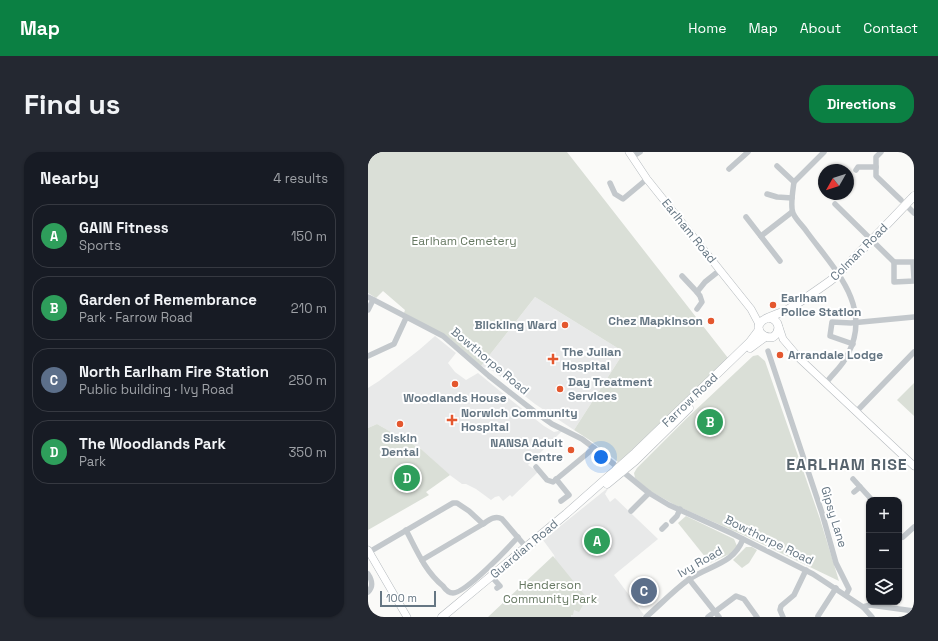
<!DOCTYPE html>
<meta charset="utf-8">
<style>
body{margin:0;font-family:"Space Grotesk",sans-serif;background:#242831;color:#f1f3f6}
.controls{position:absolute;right:12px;bottom:12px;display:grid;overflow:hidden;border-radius:8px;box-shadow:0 1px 3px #0004}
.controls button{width:36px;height:36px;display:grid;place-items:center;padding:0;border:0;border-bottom:1px solid #363941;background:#171b24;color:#f1f3f6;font:20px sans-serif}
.compass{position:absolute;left:450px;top:12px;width:36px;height:36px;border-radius:50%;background:#171b24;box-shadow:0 1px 3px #0004;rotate:231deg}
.scale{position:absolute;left:12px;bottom:10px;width:56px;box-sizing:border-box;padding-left:4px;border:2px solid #657683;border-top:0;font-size:11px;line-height:14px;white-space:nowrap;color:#657683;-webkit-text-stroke:3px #fff;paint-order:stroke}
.you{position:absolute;left:233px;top:305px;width:14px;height:14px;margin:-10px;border:3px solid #fff;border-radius:50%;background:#1a73e8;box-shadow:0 0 0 6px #1a73e833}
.badge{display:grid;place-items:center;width:26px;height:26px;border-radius:50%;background:#0b8043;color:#fff;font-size:13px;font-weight:700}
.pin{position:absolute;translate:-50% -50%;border:2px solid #fff;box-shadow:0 1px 4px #0006}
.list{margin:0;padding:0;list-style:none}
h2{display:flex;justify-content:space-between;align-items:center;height:52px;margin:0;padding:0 16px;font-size:17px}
h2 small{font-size:13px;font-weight:400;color:#9ea1a6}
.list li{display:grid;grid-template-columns:26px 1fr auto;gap:12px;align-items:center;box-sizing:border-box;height:64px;margin:0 8px 8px;padding:0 8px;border:1px solid #363941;border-radius:16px}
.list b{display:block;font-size:15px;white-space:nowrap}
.list p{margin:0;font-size:13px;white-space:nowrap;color:#9ea1a6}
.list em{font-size:13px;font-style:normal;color:#9ea1a6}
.icon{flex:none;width:22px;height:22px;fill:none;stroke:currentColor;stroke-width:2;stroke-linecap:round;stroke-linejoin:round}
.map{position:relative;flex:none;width:546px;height:465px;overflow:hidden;border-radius:16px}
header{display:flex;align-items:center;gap:24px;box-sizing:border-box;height:56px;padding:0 20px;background:#0b8043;color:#fff}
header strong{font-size:19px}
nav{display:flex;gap:22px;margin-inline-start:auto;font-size:14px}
.intro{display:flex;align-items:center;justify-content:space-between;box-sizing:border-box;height:96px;padding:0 24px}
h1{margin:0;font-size:28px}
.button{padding:10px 18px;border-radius:16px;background:#0b8043;color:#fff;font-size:14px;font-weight:700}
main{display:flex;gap:24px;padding:0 24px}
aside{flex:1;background:#171b24;border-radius:16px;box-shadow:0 1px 3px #0004}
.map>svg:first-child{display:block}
.built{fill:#e8e9e9}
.green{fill:#dadfd7}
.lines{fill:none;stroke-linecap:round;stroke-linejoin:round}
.major-casing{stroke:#b5babe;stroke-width:8}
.highway-casing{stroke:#b4b9bd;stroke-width:9}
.minor{stroke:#c3c8cc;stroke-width:5.5}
.major{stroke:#fff;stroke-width:7}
.highway{stroke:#fff;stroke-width:8}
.poi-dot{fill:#e4572e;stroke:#fff;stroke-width:1.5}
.labels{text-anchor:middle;stroke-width:4;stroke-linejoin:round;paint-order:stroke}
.street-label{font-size:12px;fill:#657683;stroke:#fff}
.park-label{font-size:12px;fill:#687a64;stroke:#fff}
.poi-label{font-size:12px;font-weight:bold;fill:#657683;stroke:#fff;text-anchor:start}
.district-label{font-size:16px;font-weight:bold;letter-spacing:1px;fill:#57646e;stroke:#fff}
</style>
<header>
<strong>Map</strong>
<nav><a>Home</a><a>Map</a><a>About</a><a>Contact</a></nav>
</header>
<div class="intro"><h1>Find us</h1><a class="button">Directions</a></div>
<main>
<aside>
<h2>Nearby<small>4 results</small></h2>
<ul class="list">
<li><span class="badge" style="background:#2e9e5b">A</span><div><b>GAIN Fitness</b><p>Sports</p></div><em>150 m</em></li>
<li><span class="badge" style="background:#2e9e5b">B</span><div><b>Garden of Remembrance</b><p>Park · Farrow Road</p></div><em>210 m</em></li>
<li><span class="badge" style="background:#5c6f8a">C</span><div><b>North Earlham Fire Station</b><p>Public building · Ivy Road</p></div><em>250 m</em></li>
<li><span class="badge" style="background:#2e9e5b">D</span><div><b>The Woodlands Park</b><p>Park</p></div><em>350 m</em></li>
</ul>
</aside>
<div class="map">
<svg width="546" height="465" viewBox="0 0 546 465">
<rect width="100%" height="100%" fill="#fafaf8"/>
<g class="built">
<polygon points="167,145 256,200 206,278 167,252 125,219 113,214"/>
<polygon points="67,184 88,201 80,211 87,220 98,228 110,221 143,248 176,274 186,280 195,278 160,313 170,320 144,345 142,343 135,349 131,344 127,345 123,348 108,337 98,332 94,332 79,321 53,297 9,272 0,276 0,236 11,229 51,198"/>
<polygon points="241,335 237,342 242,350 247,346 290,387 246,423 276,463 274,465 203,465 186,403 175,388"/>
</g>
<g class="green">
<polygon points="0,0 199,0 360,206 258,304 250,310 223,289 206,278 256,200 167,145 113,214 80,185 36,161 37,158 15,139 8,146 0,141"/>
<polygon points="390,203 397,209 452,367 471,429 375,383 307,353 282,339 267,326 266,321 269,316 319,266 385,204"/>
<polygon points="546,231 546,264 529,248"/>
<polygon points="9,272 53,297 82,323 58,340 61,343 0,378 0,276"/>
<polygon points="318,364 366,387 369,394 364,401 342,411 310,371"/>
<polygon points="378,395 384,395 389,398 381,411 374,416 365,408"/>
<polygon points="185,404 219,446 211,460 206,458 205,463 203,463 203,465 120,465"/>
</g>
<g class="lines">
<defs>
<g id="major">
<polyline points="261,0 279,27 383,157 391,172"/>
<polyline points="411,175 415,187 432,207 546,314"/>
<polyline points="0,398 39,465"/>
</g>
<g id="highway">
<path d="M 402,166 C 412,169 413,179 405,185 C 395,187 385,177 394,169 C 397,166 413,161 419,158 C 434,149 448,139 462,129 C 473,121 483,109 493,99 C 511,81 528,63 546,44"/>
<polyline points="382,196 397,185"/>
<polyline points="239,332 267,309 321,256"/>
<polyline points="74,465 198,362 267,301 382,190 391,178"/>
</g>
</defs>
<use href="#major" class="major-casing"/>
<use href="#highway" class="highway-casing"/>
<g class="minor">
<path d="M 456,0 L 426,30 C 425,38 422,54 425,61 C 428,68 435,74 439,80 C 466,117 505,154 480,202 C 475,214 465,221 458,231"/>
<polyline points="513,0 508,5 508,24 533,48"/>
<polyline points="264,5 272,0"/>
<polyline points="409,14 426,30"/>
<polyline points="361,17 380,0"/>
<polyline points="488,18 490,15 508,15"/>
<polyline points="242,31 247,42 255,47 279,27"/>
<polyline points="399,42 409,45 424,46"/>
<polyline points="467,52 526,110"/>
<polyline points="538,53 546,61"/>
<polyline points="378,65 412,109"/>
<polyline points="393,84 424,60"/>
<polyline points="314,124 329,140 337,130 352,118"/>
<polyline points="546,127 545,110 526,110 526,130 546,129"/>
<polyline points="329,140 332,144 334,150 329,157"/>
<polyline points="0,145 75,184 121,224 167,260 184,272 214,287 226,296 281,341 301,353 363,381 445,422 495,455 504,465"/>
<polyline points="0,158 5,148"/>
<polyline points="485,192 462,184 464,170 483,171 546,165"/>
<polyline points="400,199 454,361 468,411 481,437 478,443"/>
<polyline points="0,204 26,192 38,166"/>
<polyline points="488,260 546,200"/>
<polyline points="168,315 179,328 185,330 226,296"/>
<polyline points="188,327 201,343 193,349"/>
<polyline points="485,327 504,348"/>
<polyline points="486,340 492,335"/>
<polyline points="263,359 281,341"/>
<polyline points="304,369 309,364 312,357"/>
<polyline points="294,377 298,373"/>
<path d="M 38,378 C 49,399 57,419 75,434 C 77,437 81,441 85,441 C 98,441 140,396 150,385"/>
<polyline points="531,386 535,385 546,375"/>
<path d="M 1,400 L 85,351 L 89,351 L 101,359 L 115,372 C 121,368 127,363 134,367 L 158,395"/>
<polyline points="54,408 115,372"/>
<path d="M 0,422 C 4,428 6,434 0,440"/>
<polyline points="123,424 132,434 129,436"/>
<polyline points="321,427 351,465"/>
<polyline points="495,455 502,453 546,459"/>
<polyline points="450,464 468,436"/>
<path d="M 278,465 C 292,453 305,439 320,428 C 341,413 365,413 375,387"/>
<polyline points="340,465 368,444 376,447 389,465"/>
<polyline points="415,465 412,458 413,454 426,443 438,418"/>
</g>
<use href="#major" class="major"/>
<use href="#highway" class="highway"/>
</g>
<g class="poi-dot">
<circle cx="405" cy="153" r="4"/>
<circle cx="343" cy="169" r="4"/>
<circle cx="197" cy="173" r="4"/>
<circle cx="412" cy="203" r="4"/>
<path d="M183 201h4v4h4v4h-4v4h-4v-4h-4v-4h4z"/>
<circle cx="87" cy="232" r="4"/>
<circle cx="192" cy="237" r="4"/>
<path d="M82 262h4v4h4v4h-4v4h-4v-4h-4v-4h4z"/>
<circle cx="32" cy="272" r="4"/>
<circle cx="203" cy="298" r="4"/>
</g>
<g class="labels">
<g class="street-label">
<text transform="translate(321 79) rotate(51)" y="4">Earlham Road</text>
<text transform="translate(491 100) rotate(-45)" y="4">Colman Road</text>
<text transform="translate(122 209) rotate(40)" y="4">Bowthorpe Road</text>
<text transform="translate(322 248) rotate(-44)" y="4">Farrow Road</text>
<text transform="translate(466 365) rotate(73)" y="4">Gipsy Lane</text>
<text transform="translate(401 388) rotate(26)" y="4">Bowthorpe Road</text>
<text transform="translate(156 397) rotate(-40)" y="4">Guardian Road</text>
<text transform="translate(332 410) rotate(-30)" y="4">Ivy Road</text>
</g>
<g class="park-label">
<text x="96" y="93">Earlham Cemetery</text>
<text x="182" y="437">Henderson<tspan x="182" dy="14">Community Park</tspan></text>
</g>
<g class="poi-label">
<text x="413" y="150">Earlham<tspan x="413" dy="14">Police Station</tspan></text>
<text x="335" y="173" text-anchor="end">Chez Mapkinson</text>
<text x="189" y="177" text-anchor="end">Blickling Ward</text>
<text x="194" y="204">The Julian<tspan x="194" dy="14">Hospital</tspan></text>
<text x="420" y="207">Arrandale Lodge</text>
<text x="200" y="234">Day Treatment<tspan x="200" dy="14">Services</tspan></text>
<text x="87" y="250" text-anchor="middle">Woodlands House</text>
<text x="93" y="265">Norwich Community<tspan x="93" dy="14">Hospital</tspan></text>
<text x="32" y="290" text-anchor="middle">Siskin<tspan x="32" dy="14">Dental</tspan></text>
<text x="195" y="295" text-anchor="end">NANSA Adult<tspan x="195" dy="14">Centre</tspan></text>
</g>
<g class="district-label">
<text x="479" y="318">EARLHAM RISE</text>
</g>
</g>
</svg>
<div class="controls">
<button>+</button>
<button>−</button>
<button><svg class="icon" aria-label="layers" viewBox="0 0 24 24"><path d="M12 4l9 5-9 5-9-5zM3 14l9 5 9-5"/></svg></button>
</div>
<svg class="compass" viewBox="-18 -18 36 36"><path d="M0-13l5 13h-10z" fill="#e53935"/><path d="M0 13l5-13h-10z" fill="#9ea1a6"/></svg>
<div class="scale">100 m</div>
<div class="you"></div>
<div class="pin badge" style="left:229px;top:389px;background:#2e9e5b">A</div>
<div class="pin badge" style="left:342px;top:270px;background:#2e9e5b">B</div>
<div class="pin badge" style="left:276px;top:439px;background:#5c6f8a">C</div>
<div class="pin badge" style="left:39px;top:326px;background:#2e9e5b">D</div>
</div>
</main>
